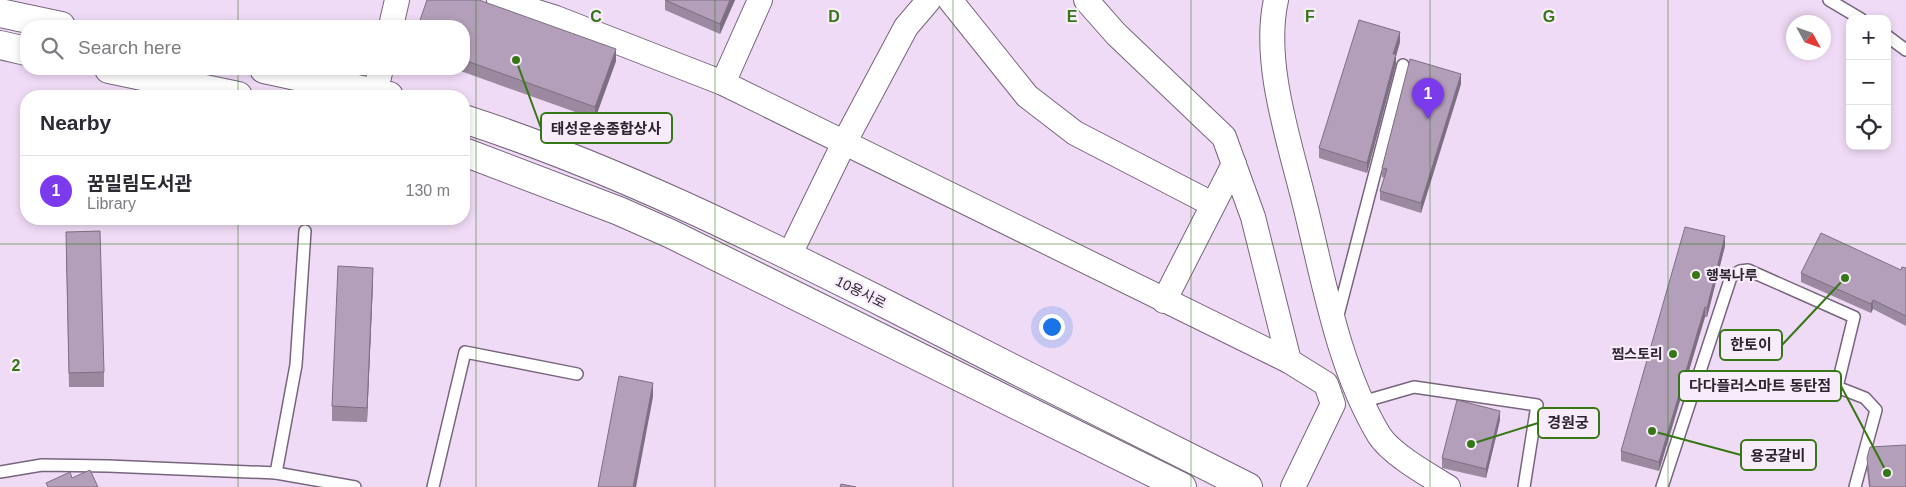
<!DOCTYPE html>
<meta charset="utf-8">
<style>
body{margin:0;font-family:Helvetica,"Noto Sans KR",sans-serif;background:#f2f2f3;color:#2b2b33}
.controls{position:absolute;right:15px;top:15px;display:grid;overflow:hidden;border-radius:10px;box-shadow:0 2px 8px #0003}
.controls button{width:45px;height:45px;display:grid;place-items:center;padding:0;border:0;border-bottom:1px solid #e1e1e2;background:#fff;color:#2b2b33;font:25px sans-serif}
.compass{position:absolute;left:1786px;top:15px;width:45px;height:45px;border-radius:50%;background:#fff;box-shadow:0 2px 8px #0003;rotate:130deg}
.you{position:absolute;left:1051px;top:326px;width:18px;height:18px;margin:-12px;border:4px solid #fff;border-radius:50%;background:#1a73e8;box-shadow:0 0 0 8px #1a73e833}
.badge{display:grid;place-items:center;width:32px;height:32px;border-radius:50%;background:#7c3aed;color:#fff;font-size:16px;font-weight:700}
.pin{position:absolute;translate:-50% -41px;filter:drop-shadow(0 1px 2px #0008)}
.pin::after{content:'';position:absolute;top:26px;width:18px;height:15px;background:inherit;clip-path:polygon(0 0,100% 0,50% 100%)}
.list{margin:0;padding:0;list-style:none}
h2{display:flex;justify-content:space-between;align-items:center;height:65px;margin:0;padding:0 20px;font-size:21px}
h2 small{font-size:16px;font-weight:400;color:#7c7c81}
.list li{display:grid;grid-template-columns:32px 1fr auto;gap:15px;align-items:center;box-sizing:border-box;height:70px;padding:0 20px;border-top:1px solid #e1e1e2}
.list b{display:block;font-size:19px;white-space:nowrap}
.list p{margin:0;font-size:16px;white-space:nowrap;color:#7c7c81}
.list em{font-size:16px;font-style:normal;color:#7c7c81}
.icon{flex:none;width:28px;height:28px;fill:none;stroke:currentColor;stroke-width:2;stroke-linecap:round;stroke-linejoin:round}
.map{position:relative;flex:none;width:1906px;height:487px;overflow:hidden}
.search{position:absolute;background:#fff;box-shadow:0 2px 8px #0003;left:20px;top:20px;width:450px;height:55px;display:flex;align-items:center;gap:12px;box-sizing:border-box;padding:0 18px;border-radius:20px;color:#7c7c81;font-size:19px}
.panel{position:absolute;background:#fff;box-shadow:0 2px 8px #0003;left:20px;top:90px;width:450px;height:135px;border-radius:20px}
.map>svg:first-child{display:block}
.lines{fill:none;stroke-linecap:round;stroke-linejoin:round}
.lane-casing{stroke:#77657d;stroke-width:14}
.street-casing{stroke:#77657d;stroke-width:26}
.secondary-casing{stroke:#77657d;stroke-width:30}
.lane{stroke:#fff;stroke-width:11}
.street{stroke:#fff;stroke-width:24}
.secondary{stroke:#fff;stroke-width:28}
.wall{fill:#9a899f}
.shaded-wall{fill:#7d6f82}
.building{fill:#b39fb9;stroke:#7d6f82}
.grid{fill:none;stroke:#357715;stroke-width:1;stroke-opacity:0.55}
.poi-dot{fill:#357715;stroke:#f8ecfc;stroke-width:2}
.labels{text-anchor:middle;stroke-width:4.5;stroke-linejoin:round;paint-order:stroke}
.poi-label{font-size:14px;font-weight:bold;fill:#2d252f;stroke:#f8ecfc;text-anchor:start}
.street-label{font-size:14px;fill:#2d252f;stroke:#f8ecfc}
.grid-label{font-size:16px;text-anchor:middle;font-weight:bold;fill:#357715;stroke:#f8ecfc;stroke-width:4.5;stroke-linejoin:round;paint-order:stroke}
.leader{fill:none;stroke:#357715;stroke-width:2}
.callout-dot{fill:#357715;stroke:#f8ecfc;stroke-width:2}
.callout{fill:#f8ecfc;stroke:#357715;stroke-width:2}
.callout-label{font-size:15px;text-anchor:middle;font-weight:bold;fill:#2d252f}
</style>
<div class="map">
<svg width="1906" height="487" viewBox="0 0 1906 487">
<rect width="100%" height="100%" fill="#f0dbf6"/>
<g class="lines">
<defs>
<g id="lane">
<polyline points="1829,0 1861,19"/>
<polyline points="1887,36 1906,50"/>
<polyline points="1338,315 1403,65"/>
<polyline points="1362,402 1414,387 1537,405 1524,487"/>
<polyline points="0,472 42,465 108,466 276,473 355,487"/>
<polyline points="276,473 296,365 305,231"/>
<polyline points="433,487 465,352 577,374"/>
<polyline points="1662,487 1731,277 1740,271 1748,270 1854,317 1837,387 1865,398 1876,410 1855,487"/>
</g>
<g id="street">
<polyline points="499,0 556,18 723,83 1289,361 1326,384 1333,404 1293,487"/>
<polyline points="950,0 1027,96 1075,133 1212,204"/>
<polyline points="1086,0 1116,34 1224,137 1253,217 1289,361"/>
<path d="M 1276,0 C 1262,63 1290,143 1305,205 C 1324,281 1338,367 1379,435 C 1391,454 1428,475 1448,487"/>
<polyline points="391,26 397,0"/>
<polyline points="723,83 760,0"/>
<polyline points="374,96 381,69"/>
<polyline points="789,256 844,143 906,27 929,0"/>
<polyline points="1164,301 1234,164"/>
</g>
<g id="secondary">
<polyline points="0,13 61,26"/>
<polyline points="0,45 26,51"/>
<polyline points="109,69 238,96"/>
<polyline points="264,69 389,96"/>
<path d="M 464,119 C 612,167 751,236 890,306 C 1009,367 1128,427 1248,487"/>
<polyline points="464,152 619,211 671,234 1182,487"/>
</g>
</defs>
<use href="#lane" class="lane-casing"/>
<use href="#street" class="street-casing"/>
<use href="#secondary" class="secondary-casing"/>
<use href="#lane" class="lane"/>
<use href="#street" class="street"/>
<use href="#secondary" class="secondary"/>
</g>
<g class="wall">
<polygon points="665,0 735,0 720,34 665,10"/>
<polygon points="464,26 616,61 595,119 455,69 464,69"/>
<polygon points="1400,42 1396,56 1396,64 1367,173 1319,158 1319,148"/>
<polygon points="1461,84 1421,213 1380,200 1380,191 1384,178 1382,177 1382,168"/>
<polygon points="1725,246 1707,317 1705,317 1659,471 1621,461 1621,451"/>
<polygon points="66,247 104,372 104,387 69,387"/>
<polygon points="1906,268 1906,326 1873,309 1871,313 1801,282 1801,273 1901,270"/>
<polygon points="373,282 367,422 332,421 332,406"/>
<polygon points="1500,420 1486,478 1442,468 1442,458"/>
<polygon points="1867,458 1906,487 1869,487 1867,470"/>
</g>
<g class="shaded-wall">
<polygon points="730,0 735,0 720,34 720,24"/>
<polygon points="1400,32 1400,42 1396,56 1396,64 1367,173 1367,163 1393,54"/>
<polygon points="616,49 616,61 595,119 595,107"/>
<polygon points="1461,74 1461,84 1421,213 1421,203"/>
<polygon points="1725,236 1725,246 1707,317 1707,308"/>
<polygon points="373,268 373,282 367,422 367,408"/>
<polygon points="1873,300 1873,309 1871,313 1871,304"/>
<polygon points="1705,307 1705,317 1659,471 1659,462"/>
<polygon points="653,383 653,397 636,487 633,487"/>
<polygon points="1500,411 1500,420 1486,478 1486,469"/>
</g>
<g class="building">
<polygon points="427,0 479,0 616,49 595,107 464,60 464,26 418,26"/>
<polygon points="665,0 730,0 720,24"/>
<polygon points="1359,20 1400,32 1393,54 1396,54 1367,163 1319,148"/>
<polygon points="1410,59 1461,74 1421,203 1380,191 1387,169 1382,168"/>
<polygon points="1685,227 1725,236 1707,308 1705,307 1659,462 1621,451"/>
<polygon points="100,231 104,372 69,373 66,232"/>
<polygon points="1821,233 1901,270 1902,267 1906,268 1906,316 1873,300 1871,304 1801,273"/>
<polygon points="338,266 373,268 367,408 332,406"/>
<polygon points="619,376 653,383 633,487 598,487"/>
<polygon points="1457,400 1500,411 1486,469 1442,458"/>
<polygon points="1906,445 1906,487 1870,487 1867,458 1870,447"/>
<polygon points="90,470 98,487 48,487 46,483 70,472 72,478"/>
<polygon points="841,484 856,487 840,487"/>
</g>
<path class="grid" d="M 238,0 L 238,26M 476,0 L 476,487M 715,0 L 715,487M 953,0 L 953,487M 1191,0 L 1191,487M 1430,0 L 1430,487M 1668,0 L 1668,487M 238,69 L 238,96M 238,219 L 238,487M 0,244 L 1906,244"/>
<g class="poi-dot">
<circle cx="1696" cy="275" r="5"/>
<circle cx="1673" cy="354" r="5"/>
</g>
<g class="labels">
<g class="poi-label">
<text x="1706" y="280">행복나루</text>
<text x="1663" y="359" text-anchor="end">찜스토리</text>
</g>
<g class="street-label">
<text transform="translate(861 292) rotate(27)" y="5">10용사로</text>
</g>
</g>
<g class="grid-label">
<text x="596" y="22">C</text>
<text x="834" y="22">D</text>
<text x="1072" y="22">E</text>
<text x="1310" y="22">F</text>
<text x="1549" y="22">G</text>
<text x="16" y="371">2</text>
</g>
<path class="leader" d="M516 60L541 128M1845 278L1782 345M1887 473L1841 386M1471 444L1538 423M1652 431L1741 455"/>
<g class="callout-dot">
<circle cx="516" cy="60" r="5"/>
<circle cx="1845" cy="278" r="5"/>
<circle cx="1887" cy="473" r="5"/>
<circle cx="1471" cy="444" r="5"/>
<circle cx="1652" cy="431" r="5"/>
</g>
<g class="callout">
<rect x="541" y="113" width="131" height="30" rx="5"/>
<rect x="1720" y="330" width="62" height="30" rx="5"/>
<rect x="1679" y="371" width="162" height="30" rx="5"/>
<rect x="1538" y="408" width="61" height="30" rx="5"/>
<rect x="1741" y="440" width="75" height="30" rx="5"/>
</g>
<g class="callout-label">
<text x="606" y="134">태성운송종합상사</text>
<text x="1751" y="350">한토이</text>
<text x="1760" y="391">다다플러스마트 동탄점</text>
<text x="1568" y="428">경원궁</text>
<text x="1778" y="461">용궁갈비</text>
</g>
</svg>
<div class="controls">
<button>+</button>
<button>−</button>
<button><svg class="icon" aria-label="locate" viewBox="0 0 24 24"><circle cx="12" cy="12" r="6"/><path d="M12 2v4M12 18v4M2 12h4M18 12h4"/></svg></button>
</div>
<svg class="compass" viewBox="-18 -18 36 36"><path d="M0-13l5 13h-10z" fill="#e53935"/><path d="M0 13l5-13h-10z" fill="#7c7c81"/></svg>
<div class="you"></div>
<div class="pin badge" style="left:1428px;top:119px">1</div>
<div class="search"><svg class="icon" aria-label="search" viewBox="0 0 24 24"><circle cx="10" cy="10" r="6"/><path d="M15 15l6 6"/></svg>Search here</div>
<section class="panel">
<h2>Nearby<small></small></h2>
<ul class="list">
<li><span class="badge">1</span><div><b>꿈밀림도서관</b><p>Library</p></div><em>130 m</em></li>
</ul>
</section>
</div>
